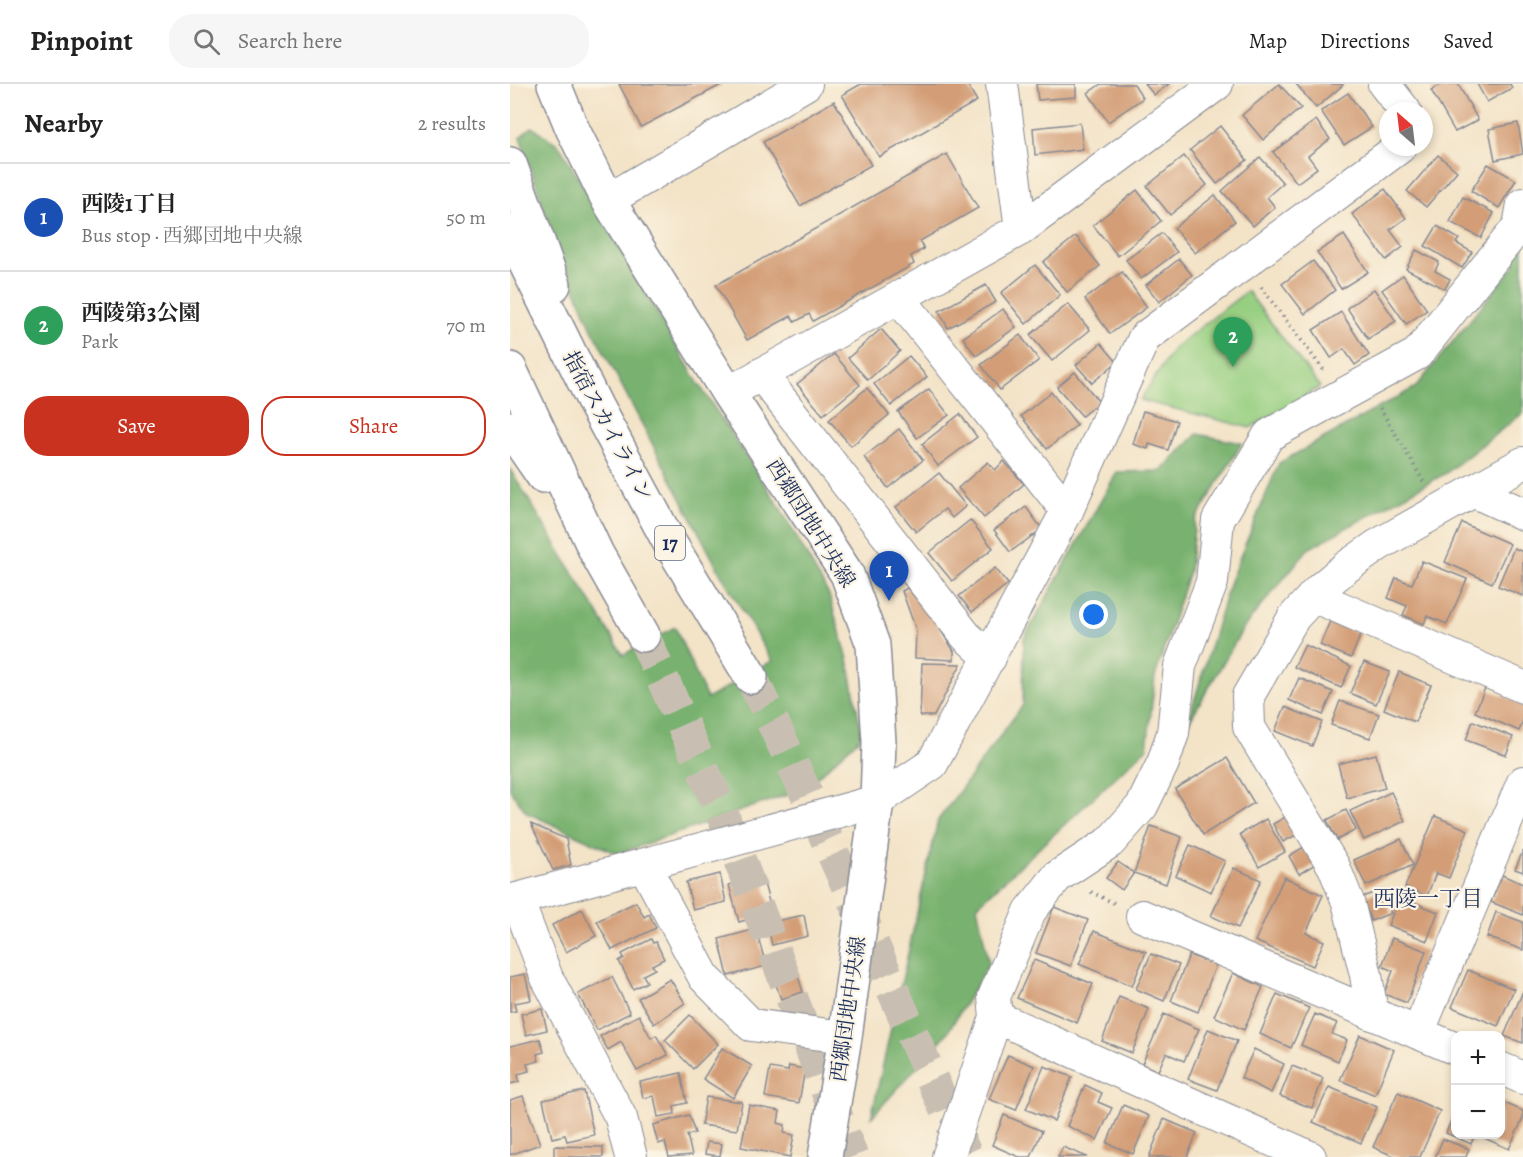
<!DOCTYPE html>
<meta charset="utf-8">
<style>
body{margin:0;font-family:Alegreya,"Noto Serif JP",serif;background:#f6f6f6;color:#222}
.controls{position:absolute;right:18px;bottom:18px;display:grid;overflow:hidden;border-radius:12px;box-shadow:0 3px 9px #0003}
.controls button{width:54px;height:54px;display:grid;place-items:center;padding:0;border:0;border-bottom:2px solid #e0e0e0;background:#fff;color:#222;font:30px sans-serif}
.compass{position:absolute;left:869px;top:18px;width:54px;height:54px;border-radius:50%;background:#fff;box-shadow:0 3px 9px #0003;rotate:332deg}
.you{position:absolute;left:584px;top:531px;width:21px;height:21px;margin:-15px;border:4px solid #fff;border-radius:50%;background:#1a73e8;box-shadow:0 0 0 9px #1a73e833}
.badge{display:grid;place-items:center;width:39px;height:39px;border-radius:50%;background:#c8321e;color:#fff;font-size:20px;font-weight:700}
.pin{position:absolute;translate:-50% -50px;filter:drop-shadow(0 2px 3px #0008)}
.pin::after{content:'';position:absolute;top:32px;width:21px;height:18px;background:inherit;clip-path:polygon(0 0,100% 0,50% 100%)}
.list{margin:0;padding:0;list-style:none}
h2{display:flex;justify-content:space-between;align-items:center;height:78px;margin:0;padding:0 24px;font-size:26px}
h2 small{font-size:20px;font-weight:400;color:#767676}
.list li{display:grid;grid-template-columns:39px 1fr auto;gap:18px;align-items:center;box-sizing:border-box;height:108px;padding:0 24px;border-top:2px solid #e0e0e0}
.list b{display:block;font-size:22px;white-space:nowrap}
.list p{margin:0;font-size:20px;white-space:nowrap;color:#767676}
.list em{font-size:20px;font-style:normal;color:#767676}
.actions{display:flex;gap:12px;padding:18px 24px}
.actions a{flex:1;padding:14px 0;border:2px solid #c8321e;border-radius:24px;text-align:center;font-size:21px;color:#c8321e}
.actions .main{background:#c8321e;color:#fff}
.icon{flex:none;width:33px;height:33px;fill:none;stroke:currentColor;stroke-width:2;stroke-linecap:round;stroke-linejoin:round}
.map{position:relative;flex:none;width:1013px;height:1073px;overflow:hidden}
header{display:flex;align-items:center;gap:36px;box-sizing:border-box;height:84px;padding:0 30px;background:#fff;border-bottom:2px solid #e0e0e0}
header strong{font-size:28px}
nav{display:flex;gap:33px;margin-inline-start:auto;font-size:21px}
.search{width:420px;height:54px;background:#f6f6f6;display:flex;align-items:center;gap:15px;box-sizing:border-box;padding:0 21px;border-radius:24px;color:#767676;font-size:22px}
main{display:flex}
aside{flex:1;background:#fff}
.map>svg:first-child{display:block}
.green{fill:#97cf81;stroke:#597f70;stroke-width:1.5}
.forest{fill:#79b26f;stroke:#4a7066;stroke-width:1.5}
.building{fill:#d39e77}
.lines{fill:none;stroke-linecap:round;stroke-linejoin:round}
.highway-tunnel{stroke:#c8bfb2;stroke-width:33;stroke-dasharray:33 16;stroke-linecap:butt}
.street-casing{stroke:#878992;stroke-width:34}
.secondary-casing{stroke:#878992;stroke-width:36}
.highway-casing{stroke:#878992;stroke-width:36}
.path{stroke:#878992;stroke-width:4;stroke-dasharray:1.5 4.5;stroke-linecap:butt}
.street{stroke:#fff;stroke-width:32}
.secondary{stroke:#fff;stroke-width:33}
.highway{stroke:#fff;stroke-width:33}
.labels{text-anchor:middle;stroke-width:4.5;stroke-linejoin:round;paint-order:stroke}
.shield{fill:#fcf5e5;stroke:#5e6a86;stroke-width:1.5}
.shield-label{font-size:20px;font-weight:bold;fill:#1b2f5e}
.street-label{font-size:21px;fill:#1b2f5e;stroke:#fcf5e5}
.neighbourhood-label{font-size:22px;fill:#1b2f5e;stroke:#fcf5e5}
</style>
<header>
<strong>Pinpoint</strong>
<div class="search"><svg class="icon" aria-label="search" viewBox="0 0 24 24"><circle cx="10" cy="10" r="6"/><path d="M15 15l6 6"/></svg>Search here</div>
<nav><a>Map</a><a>Directions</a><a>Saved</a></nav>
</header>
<main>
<aside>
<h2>Nearby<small>2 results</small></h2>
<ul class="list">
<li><span class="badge" style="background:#1a4fb4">1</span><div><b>西陵1丁目</b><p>Bus stop · 西郷団地中央線</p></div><em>50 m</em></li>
<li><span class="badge" style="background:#2e9e5b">2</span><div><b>西陵第3公園</b><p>Park</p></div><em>70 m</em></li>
</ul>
<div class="actions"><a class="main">Save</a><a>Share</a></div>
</aside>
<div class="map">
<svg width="1013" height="1073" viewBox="0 0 1013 1073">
<rect width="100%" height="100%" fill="#fcf5e5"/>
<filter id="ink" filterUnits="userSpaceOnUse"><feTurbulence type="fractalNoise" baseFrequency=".0167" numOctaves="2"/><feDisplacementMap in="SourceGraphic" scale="12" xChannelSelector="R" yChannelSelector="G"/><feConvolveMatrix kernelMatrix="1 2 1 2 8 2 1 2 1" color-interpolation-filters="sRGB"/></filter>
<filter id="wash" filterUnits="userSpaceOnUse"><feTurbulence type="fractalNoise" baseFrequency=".008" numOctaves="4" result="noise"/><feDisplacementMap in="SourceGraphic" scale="24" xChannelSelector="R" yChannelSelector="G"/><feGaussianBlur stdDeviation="1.35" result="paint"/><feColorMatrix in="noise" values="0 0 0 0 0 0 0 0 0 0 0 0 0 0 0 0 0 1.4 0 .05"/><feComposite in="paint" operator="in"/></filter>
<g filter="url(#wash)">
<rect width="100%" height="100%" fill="#f3e3c7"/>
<polygon class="green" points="737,207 810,303 740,344 630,316 664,264"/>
<g class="forest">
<polygon points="22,43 49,61 188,299 269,422 319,511 338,575 352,652 294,705 108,770 17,729 0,706 0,385 113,571 165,543 197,615 262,577 209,487 82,245 45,157 10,53"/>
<polygon points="1013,150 1013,329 936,389 798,465 734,543 677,641 720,497 769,379 906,303 1004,182"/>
<polygon points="687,350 732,359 685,437 679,487 645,593 637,664 467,822 479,880 436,951 361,1034 428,736 513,621 514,554 607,388 651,387"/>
</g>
<g id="blocks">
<g class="building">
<polygon points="109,0 213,0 131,43"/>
<polygon points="351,0 457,0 467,17 369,73 332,11"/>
<polygon points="526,0 566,0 566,13 528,16"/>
<polygon points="591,0 624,0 633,14 598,38 578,9"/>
<polygon points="635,0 659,0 644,11"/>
<polygon points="769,0 791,24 753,56 732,31"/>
<polygon points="786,0 832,0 833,1 806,24"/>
<polygon points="932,0 948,0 968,36 945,48 921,6"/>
<polygon points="967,0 1000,0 1002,4 977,18"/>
<polygon points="838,9 862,43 834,61 811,27"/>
<polygon points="324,17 361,81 290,122 253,58"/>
<polygon points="806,36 820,55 798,72 807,84 787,99 763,68"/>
<polygon points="570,39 573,65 525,71 523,44"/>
<polygon points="1008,39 1013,70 985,76 979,45"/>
<polygon points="710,42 737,76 707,100 680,66"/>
<polygon points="437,70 468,124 410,157 414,165 401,172 404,180 303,237 299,230 285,238 281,232 237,256 206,201"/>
<polygon points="928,71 947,87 916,123 897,107"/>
<polygon points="674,72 697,101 660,131 637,102"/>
<polygon points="750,73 773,99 757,113 765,123 743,142 712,107"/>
<polygon points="978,80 1006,96 989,124 961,107"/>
<polygon points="875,105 896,134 880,146 893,163 876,176 842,130"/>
<polygon points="627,106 651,137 608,172 583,141"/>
<polygon points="705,111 725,137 685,169 664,144"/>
<polygon points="953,113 984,129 971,154 940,138"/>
<polygon points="927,142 949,155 946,159 962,168 952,184 915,162"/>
<polygon points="652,149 667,168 631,195 616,176"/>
<polygon points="834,151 858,188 831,205 807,168"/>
<polygon points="566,152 590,182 557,208 533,178"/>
<polygon points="906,166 929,178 925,187 940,195 935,205 896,185"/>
<polygon points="669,175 682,191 649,218 636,201"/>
<polygon points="803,177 825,206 795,230 772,200"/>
<polygon points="525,181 550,211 516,240 491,209"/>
<polygon points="612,188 637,223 600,250 575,215"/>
<polygon points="893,191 917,226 896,240 872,206"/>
<polygon points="476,201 486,218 438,244 429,227"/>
<polygon points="864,205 886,237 858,255 837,224"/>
<polygon points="558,220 580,246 542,277 520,251"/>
<polygon points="493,225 506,243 466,272 453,254"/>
<polygon points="831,228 859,271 845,281 834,265 821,274 803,246"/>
<polygon points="371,245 390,267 358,296 338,274"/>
<polygon points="510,251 529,276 490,306 471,281"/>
<polygon points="591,259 607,278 582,299 566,281"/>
<polygon points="324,270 350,301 313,331 287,300"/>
<polygon points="399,272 417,293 381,322 364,300"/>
<polygon points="565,288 589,318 572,332 547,303"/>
<polygon points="357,304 379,331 341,362 319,336"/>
<polygon points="419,305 439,331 407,354 388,328"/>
<polygon points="541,308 567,341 537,365 511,332"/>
<polygon points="633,327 667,337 658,366 639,360 638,365 623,360"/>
<polygon points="450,330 467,353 428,382 412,360"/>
<polygon points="389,345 413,376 378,404 354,373"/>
<polygon points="494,377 514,400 474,434 448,404 478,378 485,386"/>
<polygon points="429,389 456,422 442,434 435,425 406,448 386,423"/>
<polygon points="516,423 532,445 500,468 484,446"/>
<polygon points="460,436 483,464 442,497 419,469"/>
<polygon points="952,439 1000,460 982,499 935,478"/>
<polygon points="1004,464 1013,468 1013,512 988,502"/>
<polygon points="912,477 957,495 937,540 917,532 914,540 893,531 897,522 878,514 886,494 902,500"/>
<polygon points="485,484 498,500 462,528 449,512"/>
<polygon points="397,504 425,537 444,567 444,576 405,574 406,546 392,507"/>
<polygon points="820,537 851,550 841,574 810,561"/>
<polygon points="795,561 841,582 831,604 784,583"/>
<polygon points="854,578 880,588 866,620 840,609"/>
<polygon points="412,579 451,580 424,632 410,632"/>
<polygon points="889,588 921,601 905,638 874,625"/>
<polygon points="789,594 823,608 813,631 779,616"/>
<polygon points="975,604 1013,620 1013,637 1009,647 965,628"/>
<polygon points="830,617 869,630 860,654 821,641"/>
<polygon points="775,623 812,638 802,662 765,647"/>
<polygon points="963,637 1003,653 996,671 956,656"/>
<polygon points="866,670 875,704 837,714 828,680"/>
<polygon points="717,674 744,719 693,751 665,705"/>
<polygon points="881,708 895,737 854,756 840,727"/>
<polygon points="836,726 846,746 827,756 817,736"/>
<polygon points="777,732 788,750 773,758 763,740"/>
<polygon points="925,732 958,746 939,794 926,789 917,812 895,803"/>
<polygon points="756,735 775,768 749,783 730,750"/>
<polygon points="21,740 56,755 61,781 43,786"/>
<polygon points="641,742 672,753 656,800 624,789"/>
<polygon points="891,755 903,781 856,802 844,776"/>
<polygon points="680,761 715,777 701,808 666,792"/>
<polygon points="797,761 807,779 789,790 779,772"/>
<polygon points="1013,767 1013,788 1005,785"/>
<polygon points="608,778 624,789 612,806 596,794"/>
<polygon points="724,784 751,796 728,844 701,832"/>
<polygon points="210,790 216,818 183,826 176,798"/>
<polygon points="992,791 1013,800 1013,831 981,818"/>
<polygon points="252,792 262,829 229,838 219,801"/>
<polygon points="774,793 813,811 796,849 814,857 803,882 745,857"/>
<polygon points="872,806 881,829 861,837 852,813"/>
<polygon points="890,813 928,828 917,857 878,841"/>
<polygon points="126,818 134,833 139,830 146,844 102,866 87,837"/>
<polygon points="544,823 578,836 561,882 526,869"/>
<polygon points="72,825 86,852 56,868 42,841"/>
<polygon points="986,828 1013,838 1013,866 977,853"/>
<polygon points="294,831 298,852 262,861 257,839"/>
<polygon points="246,845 256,882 218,892 209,855"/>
<polygon points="584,847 636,868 622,902 569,880"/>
<polygon points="882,854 916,867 897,919 874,910 883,887 872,882"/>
<polygon points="141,855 143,859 146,858 154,875 142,881 145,885 133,891 137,898 123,905 109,877 114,874 112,870"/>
<polygon points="641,870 669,881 654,917 626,905"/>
<polygon points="679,871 706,881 688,928 661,917"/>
<polygon points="283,876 293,908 271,915 260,883"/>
<polygon points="524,876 583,900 567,939 507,914"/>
<polygon points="958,886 1004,905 988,942 942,923"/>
<polygon points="723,889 753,903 734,946 704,932"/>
<polygon points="15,890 21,916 4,919 6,927 0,928 0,893"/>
<polygon points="102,893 120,929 87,946 68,910"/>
<polygon points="160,895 175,919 144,940 128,914"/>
<polygon points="1013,907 1013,959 994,952"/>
<polygon points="767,910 799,924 781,964 750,950"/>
<polygon points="609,913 639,925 622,969 592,957"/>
<polygon points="32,925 37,946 16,951 11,930"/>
<polygon points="654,930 689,945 674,977 656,969 648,987 632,980"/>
<polygon points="805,930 827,939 822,950 837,956 828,977 791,961"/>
<polygon points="129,931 141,954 146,951 158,971 127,987 111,958 98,966 90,952"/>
<polygon points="180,931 208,960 183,985 155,956"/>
<polygon points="698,945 727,957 707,1006 678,995"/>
<polygon points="850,951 884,966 865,1011 830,996"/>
<polygon points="30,955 34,968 27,970 29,977 17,980 19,987 8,990 9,998 0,1000 0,962"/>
<polygon points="212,964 242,982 223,1014 193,995"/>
<polygon points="744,965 774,980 761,1009 731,994"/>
<polygon points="498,971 524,982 506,1026 479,1015"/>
<polygon points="279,982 295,985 289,1019 255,1013 260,984 278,987"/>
<polygon points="534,982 562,993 544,1037 516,1025"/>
<polygon points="782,982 813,994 802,1024 770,1012"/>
<polygon points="171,989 177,1019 164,1022 165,1030 148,1033 144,1012 133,1014 130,998"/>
<polygon points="575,1001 592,1009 588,1018 602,1024 587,1056 557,1042"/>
<polygon points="819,1003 867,1023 851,1059 803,1038"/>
<polygon points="74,1007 84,1051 57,1057 55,1051 42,1054 33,1016"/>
<polygon points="888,1008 930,1027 910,1073 886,1073 863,1063"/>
<polygon points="13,1012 30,1060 0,1071 0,1016"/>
<polygon points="196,1013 232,1018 227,1046 191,1041"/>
<polygon points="990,1017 1013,1027 1013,1034 999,1065 974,1054 976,1050 990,1050"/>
<polygon points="239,1021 270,1027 268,1039 275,1041 274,1049 284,1051 280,1073 231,1063"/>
<polygon points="613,1021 639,1032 623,1070 597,1059"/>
<polygon points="945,1027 946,1050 965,1050 961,1060 936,1049"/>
<polygon points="179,1031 185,1049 177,1051 182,1071 159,1073 155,1058 148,1060 143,1041"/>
<polygon points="494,1031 532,1047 521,1073 509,1073 482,1061"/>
<polygon points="654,1035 687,1049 677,1073 639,1073"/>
<polygon points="933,1055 959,1065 956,1073 925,1073"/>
<polygon points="197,1058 212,1060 210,1072 195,1070"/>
<polygon points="44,1062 93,1063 93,1073 44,1073"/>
<polygon points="553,1063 577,1073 548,1073"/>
</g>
</g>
</g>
<g filter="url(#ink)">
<use href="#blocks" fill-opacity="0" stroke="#878992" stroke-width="1.5"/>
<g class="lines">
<g class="highway-tunnel">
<polyline points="133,551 210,724 342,1073"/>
<path d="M 241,593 C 318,750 384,913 457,1073"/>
</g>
<defs>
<g id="street">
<polyline points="492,0 511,145"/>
<polyline points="874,0 895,27"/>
<polyline points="98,116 296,0"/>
<polyline points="389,214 557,427"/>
<polyline points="251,290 456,552 480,574"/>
<polyline points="218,309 511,145 707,0"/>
<polyline points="963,407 1013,430"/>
<polyline points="803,512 1013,603"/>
<polyline points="134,781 194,893 241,941 335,953"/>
<polyline points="7,815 37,894 111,1034 121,1073"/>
<polyline points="0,817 367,717 422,680 557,427 634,254 890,63"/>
<polyline points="632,832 946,965"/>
<polyline points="862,930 856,891 838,818 824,783 739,643 738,612 784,533 810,505 835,484 868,461 1013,379"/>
<polyline points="486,933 800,1073"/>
<polyline points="908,949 1013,698"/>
<polyline points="990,984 1013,994"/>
<polyline points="438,1073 486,933 484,913 520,827 547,793 600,758 632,722 653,679 663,649 670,582 702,498 708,436 759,351 907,270 1009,142 1013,120"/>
</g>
<polyline id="secondary" points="44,0 62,44 98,116 218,309 337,490 363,561 369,658 367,717 335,953 315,1073"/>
<g id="highway">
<polyline points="0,80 44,201"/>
<polyline points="0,148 86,322 158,456 241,593"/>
<polyline points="0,285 87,470 133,551"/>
<polyline points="0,344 33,392"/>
</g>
</defs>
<use href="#street" class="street-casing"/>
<use href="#secondary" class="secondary-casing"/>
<use href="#highway" class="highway-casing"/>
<g class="path">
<polyline points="751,203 815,288"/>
<polyline points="870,324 915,400"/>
<polyline points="581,808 606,820"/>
</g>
<use href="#street" class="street"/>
<use href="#secondary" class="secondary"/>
<use href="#highway" class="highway"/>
</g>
</g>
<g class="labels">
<rect class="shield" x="145" y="442" width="30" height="34" rx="4.5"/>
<g class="shield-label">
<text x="160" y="466">17</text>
</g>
<g class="street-label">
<text transform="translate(98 342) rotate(62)" y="7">指宿スカイライン</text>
<text transform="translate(301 439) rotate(58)" y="7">西郷団地中央線</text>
<text transform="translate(338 925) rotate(-82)" y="7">西郷団地中央線</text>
</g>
<g class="neighbourhood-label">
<text x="918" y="822">西陵一丁目</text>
</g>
</g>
</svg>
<div class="controls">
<button>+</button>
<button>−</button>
</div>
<svg class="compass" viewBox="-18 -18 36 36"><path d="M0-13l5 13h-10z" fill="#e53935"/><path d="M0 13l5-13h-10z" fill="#767676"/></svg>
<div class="you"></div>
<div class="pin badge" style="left:379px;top:517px;background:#1a4fb4">1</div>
<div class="pin badge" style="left:723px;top:283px;background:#2e9e5b">2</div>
</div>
</main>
